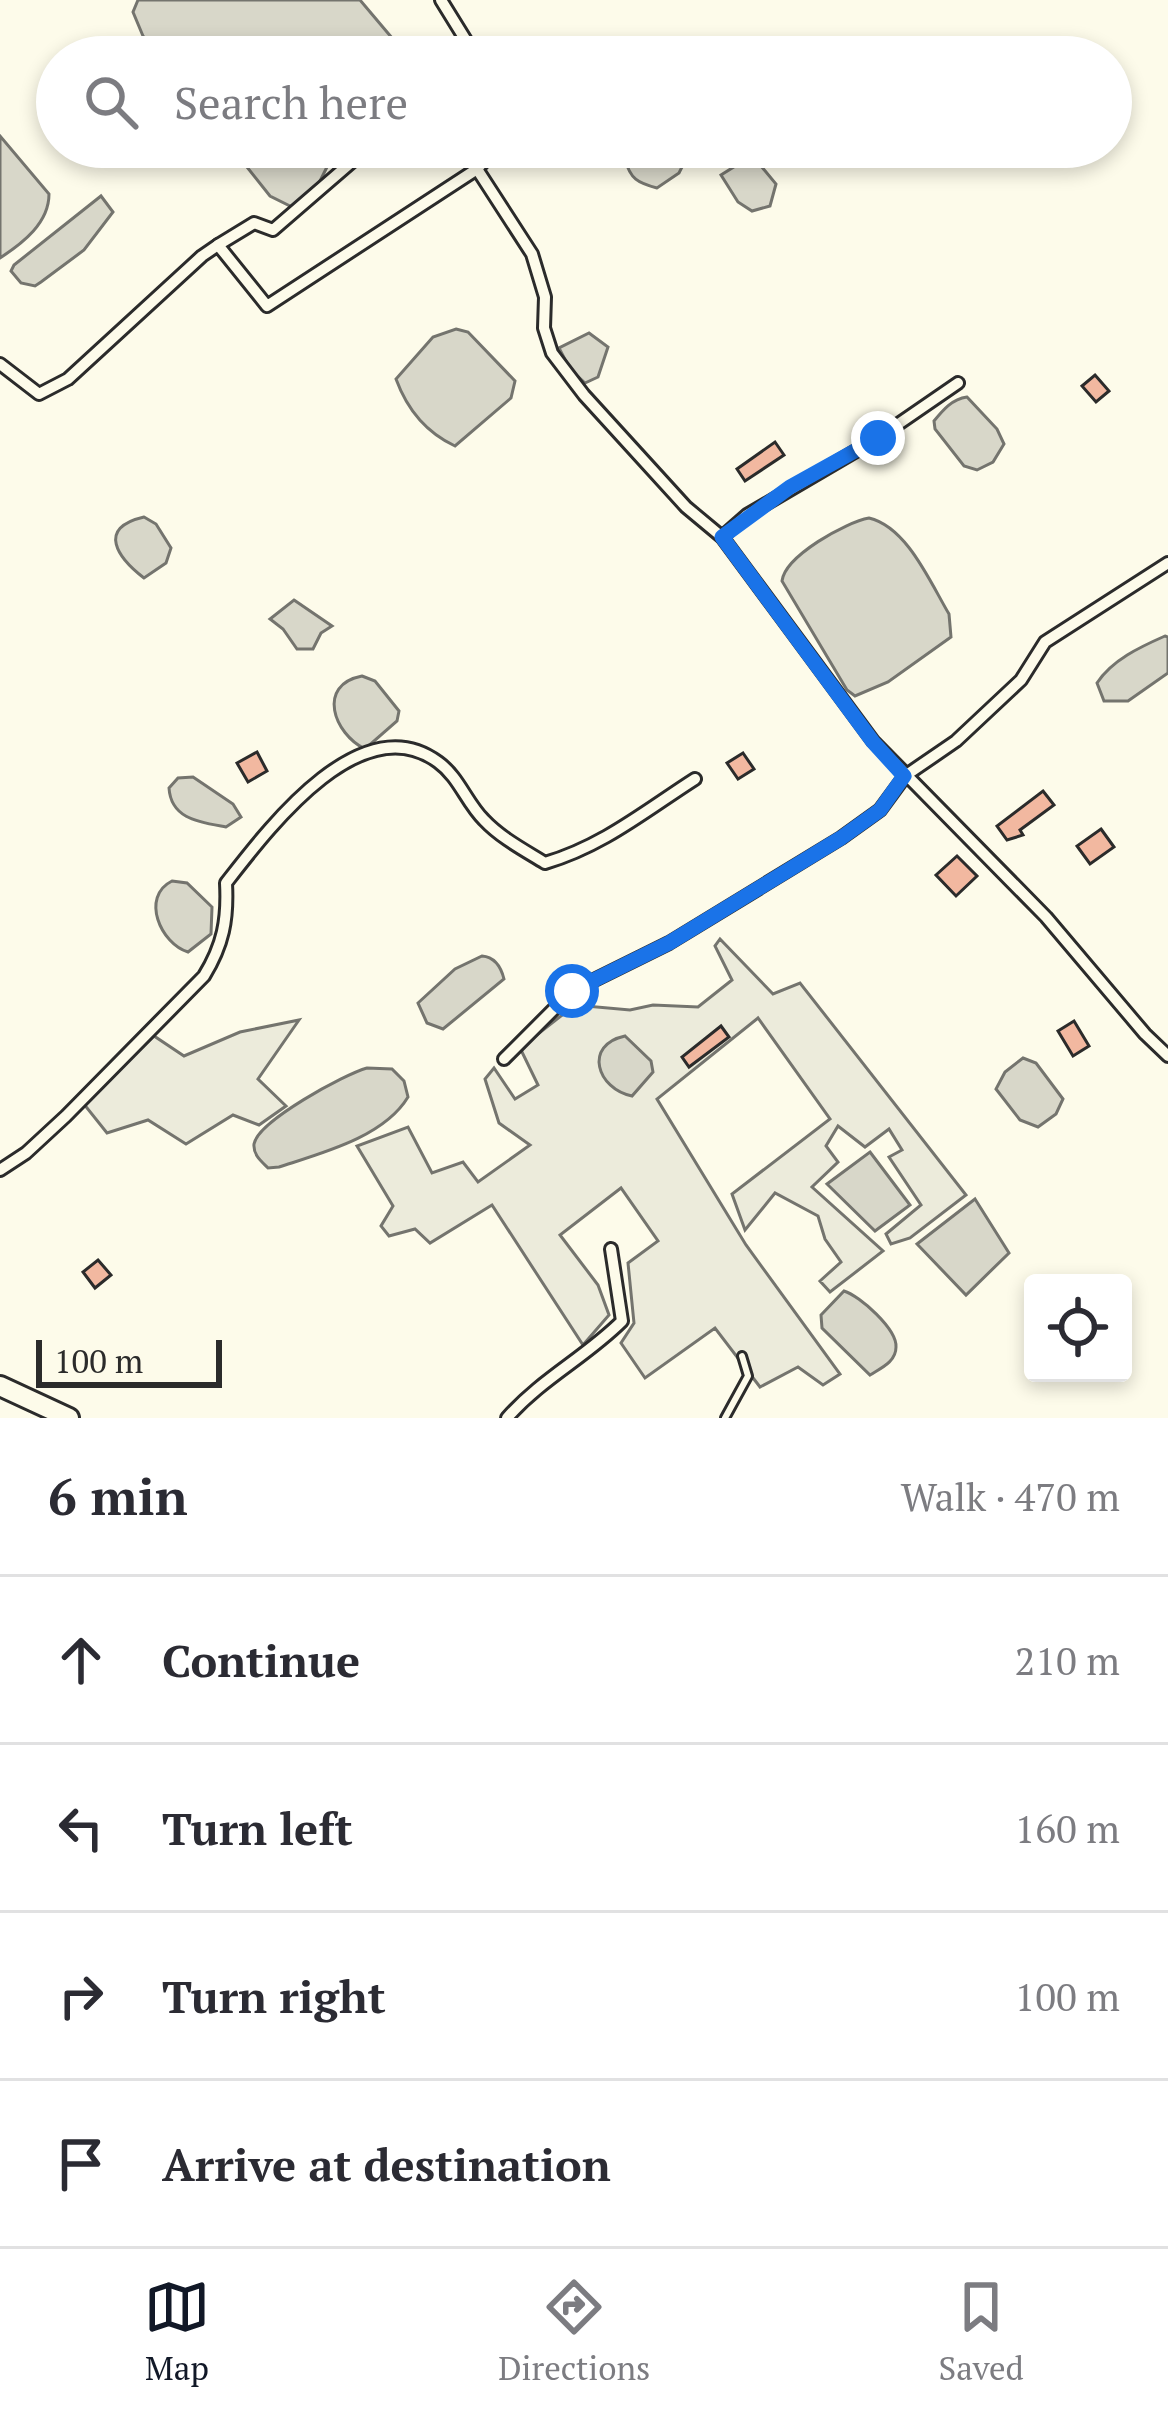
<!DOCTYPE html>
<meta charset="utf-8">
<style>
body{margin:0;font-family:"PT Serif",serif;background:#f2f2f3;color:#2b2b33}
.controls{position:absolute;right:36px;bottom:36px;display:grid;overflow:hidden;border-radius:12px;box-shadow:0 6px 18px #0003}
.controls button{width:108px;height:108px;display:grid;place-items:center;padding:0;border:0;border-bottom:3px solid #e1e1e2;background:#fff;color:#2b2b33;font:60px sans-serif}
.scale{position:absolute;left:36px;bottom:30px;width:186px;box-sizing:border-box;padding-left:12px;border:6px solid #2b2b2b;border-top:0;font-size:33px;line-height:42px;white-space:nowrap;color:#2b2b2b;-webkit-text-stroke:9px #fdfbea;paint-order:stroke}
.stop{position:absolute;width:36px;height:36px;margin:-27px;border:9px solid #1a73e8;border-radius:50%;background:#fff}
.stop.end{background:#1a73e8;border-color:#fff;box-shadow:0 3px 12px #0008}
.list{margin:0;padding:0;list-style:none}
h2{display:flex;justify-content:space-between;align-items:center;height:156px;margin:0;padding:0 48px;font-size:51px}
h2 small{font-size:39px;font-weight:400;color:#7c7c81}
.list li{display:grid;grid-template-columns:78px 1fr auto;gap:36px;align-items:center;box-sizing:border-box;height:168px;padding:0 48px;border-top:3px solid #e1e1e2}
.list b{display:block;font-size:45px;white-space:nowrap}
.list em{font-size:39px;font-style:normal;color:#7c7c81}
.icon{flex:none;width:66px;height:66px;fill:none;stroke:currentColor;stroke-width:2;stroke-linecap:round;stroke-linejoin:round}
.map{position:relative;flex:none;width:1168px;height:1418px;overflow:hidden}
.search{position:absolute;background:#fff;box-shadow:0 6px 18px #0003;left:36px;right:36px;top:36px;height:132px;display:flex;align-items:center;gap:30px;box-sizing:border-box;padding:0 42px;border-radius:66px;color:#7c7c81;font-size:45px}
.sheet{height:828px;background:#fff}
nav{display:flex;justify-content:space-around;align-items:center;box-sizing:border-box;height:168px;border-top:3px solid #e1e1e2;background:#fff;font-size:33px;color:#7c7c81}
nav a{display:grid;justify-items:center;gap:6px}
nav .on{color:#111827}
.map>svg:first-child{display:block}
.green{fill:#ecebdb;stroke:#74746e;stroke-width:3}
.water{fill:#d8d7c9;stroke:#74746e;stroke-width:3}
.building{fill:#f2b8a0;stroke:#2b2b2b;stroke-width:3}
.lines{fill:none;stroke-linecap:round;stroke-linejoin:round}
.service-casing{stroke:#2b2b2b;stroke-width:12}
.minor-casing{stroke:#2b2b2b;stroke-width:16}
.trunk-casing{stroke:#2b2b2b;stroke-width:24}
.service{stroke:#fdfbea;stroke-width:6}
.minor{stroke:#fdfbea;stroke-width:10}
.trunk{stroke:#fdfbea;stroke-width:18}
.route{stroke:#1a73e8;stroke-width:15}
</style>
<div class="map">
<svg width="1168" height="1418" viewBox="0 0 1168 1418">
<rect width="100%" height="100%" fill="#fdfbea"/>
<g class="green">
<polygon points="720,939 773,994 800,983 966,1195 910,1238 891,1244 886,1234 921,1205 889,1157 902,1150 889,1129 865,1147 838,1126 826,1146 838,1162 812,1187 883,1251 830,1292 820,1281 841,1262 825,1239 818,1216 775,1193 745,1230 732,1194 830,1119 758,1018 657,1099 746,1245 840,1374 823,1385 798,1367 760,1387 715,1328 645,1378 621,1343 634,1323 628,1263 658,1241 621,1188 560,1235 598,1285 609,1315 583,1345 492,1205 430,1243 415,1229 389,1236 381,1226 393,1206 357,1146 408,1127 432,1173 463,1162 478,1182 530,1145 499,1123 485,1079 494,1068 515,1099 538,1085 520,1048 575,1005 630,1010 653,1005 698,1007 732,980 715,946"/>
<polygon points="299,1020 258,1079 286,1106 259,1125 233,1115 186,1144 148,1120 107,1133 83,1103 154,1036 184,1056 240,1032"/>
</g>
<g class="water">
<polygon points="138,0 360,0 403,51 404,57 163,57 143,36 133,12"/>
<path d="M 0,136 L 49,194 C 49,223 23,243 0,258 Z"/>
<polygon points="231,147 337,147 319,183 292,207 270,196"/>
<path d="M 638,147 L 692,147 L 679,173 L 657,188 C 638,183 630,179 625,159 Z"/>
<polygon points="752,162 761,166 776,184 770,206 752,211 738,202 721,175 737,165"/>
<polygon points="101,196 113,212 84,250 41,282 35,286 21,283 11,271 14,265"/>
<path d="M 456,329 L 468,332 L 515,381 L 511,398 L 455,446 C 425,432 407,409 396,379 L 433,337 Z"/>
<polygon points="589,333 608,347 598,377 585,383 570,369 559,348"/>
<path d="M 967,397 L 997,429 L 1004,444 L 993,462 L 977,470 L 964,466 L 935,429 L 934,421 C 943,410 952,399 967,397 Z"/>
<path d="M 144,517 L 156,524 L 171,548 L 166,563 L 144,578 C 118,558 96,528 144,517 Z"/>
<path d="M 869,518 C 907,527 930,582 949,614 L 951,637 L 888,682 L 855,696 L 847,690 L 782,581 C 785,556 846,522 869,518 Z"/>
<polygon points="294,600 332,626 321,633 313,649 297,649 283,629 270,619"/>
<path d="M 1165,636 L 1168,637 L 1168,673 L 1128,701 L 1104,701 L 1097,683 C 1112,660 1140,647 1165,636 Z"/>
<path d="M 362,676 L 375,681 L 399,711 L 397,721 L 365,749 C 334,734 316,685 362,676 Z"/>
<path d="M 193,777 L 233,804 L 241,817 L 226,827 C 199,822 171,819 169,788 L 178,778 Z"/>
<path d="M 172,881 L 187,883 L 212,907 L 211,934 L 188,952 C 161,944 140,897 172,881 Z"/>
<path d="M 482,956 C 495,957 501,967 504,979 L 443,1029 L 427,1023 L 418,1003 L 455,969 Z"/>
<path d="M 625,1036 L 651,1061 L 653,1072 L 632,1096 C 597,1089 583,1045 625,1036 Z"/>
<polygon points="1023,1058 1036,1063 1063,1099 1056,1114 1038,1127 1020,1120 996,1089 1005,1072"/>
<path d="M 367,1068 L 392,1069 L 404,1081 L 408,1097 C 384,1137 322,1153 279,1167 L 268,1168 C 261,1161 253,1155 254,1144 C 258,1121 345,1074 367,1068 Z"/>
<polygon points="870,1152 910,1205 875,1231 827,1184"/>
<polygon points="975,1199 1009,1253 966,1295 917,1244"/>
<path d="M 844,1291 C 860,1296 897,1329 896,1347 C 896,1362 881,1368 870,1375 L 822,1328 L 821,1315 Z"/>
</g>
<g class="building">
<polygon points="1095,375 1109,391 1096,402 1082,386"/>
<polygon points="775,442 784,455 745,481 737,469"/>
<polygon points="257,752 267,771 248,782 237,763"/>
<polygon points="743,753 754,769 738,779 727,763"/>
<polygon points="1043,791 1054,805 1020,830 1023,835 1007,840 997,826"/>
<polygon points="1101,829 1114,847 1090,864 1077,846"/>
<polygon points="957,856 977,876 956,896 936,875"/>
<polygon points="1074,1021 1089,1046 1073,1056 1058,1031"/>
<polygon points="721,1026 729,1037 689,1067 682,1057"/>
<polygon points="98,1260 111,1275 95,1288 83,1272"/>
</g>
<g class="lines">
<defs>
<polyline id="service" points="725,1418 748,1376 742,1356"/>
<g id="minor">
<polyline points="441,0 470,47 460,57"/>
<polyline points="497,147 477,169 532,254 545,297 544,328 552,353 584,395 686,507 722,537 873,741 1046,917 1145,1034 1168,1056"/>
<polyline points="218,245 254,223 273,230 369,147"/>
<polyline points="0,364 39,394 68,379 202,256 218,245 267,306 477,169"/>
<polyline points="722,537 747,515 878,438 958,383"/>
<polyline points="504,1059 572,991 669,943 841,838 880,810 905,776 956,741 1021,680 1045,642 1168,563"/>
<path d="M 0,1170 L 26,1153 L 66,1116 L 204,976 C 223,945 228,920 226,883 C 268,829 361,705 438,762 C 459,777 466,802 484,820 C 501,838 524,850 545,863 C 603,846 645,811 695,779"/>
<path d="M 507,1418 C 541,1379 586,1357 622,1321 L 611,1249"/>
</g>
<polyline id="trunk" points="0,1386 69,1418"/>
</defs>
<use href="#service" class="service-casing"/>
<use href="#minor" class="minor-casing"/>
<use href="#trunk" class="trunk-casing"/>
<use href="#service" class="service"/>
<use href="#minor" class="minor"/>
<use href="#trunk" class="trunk"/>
</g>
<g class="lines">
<polyline class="route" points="572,991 669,943 841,838 880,810 904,776 873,742 722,537 790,487 878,438"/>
</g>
</svg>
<div class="controls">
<button><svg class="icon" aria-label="locate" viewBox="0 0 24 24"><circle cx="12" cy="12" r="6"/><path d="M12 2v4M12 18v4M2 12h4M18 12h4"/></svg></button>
</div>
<div class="scale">100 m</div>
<div class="stop" style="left:572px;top:991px"></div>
<div class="stop end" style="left:878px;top:438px"></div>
<div class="search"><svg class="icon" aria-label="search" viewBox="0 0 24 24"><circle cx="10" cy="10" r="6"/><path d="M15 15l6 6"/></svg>Search here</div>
</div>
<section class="sheet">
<h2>6 min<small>Walk · 470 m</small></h2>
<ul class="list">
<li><svg class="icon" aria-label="ahead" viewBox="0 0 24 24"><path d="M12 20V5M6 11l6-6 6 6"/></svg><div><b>Continue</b></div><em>210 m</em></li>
<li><svg class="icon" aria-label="left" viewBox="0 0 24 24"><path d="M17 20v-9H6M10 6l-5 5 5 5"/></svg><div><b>Turn left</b></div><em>160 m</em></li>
<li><svg class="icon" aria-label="right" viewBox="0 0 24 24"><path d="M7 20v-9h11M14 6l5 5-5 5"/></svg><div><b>Turn right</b></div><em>100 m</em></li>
<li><svg class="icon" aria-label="arrive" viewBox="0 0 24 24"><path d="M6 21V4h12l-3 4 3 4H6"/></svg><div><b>Arrive at destination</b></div></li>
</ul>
</section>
<nav>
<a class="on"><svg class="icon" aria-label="map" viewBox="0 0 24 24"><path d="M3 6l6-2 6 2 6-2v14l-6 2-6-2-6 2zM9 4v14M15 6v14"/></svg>Map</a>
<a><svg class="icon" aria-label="directions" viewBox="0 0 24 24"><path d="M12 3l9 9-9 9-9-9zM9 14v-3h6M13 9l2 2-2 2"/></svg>Directions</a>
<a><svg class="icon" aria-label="saved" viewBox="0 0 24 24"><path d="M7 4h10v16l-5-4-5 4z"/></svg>Saved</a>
</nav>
